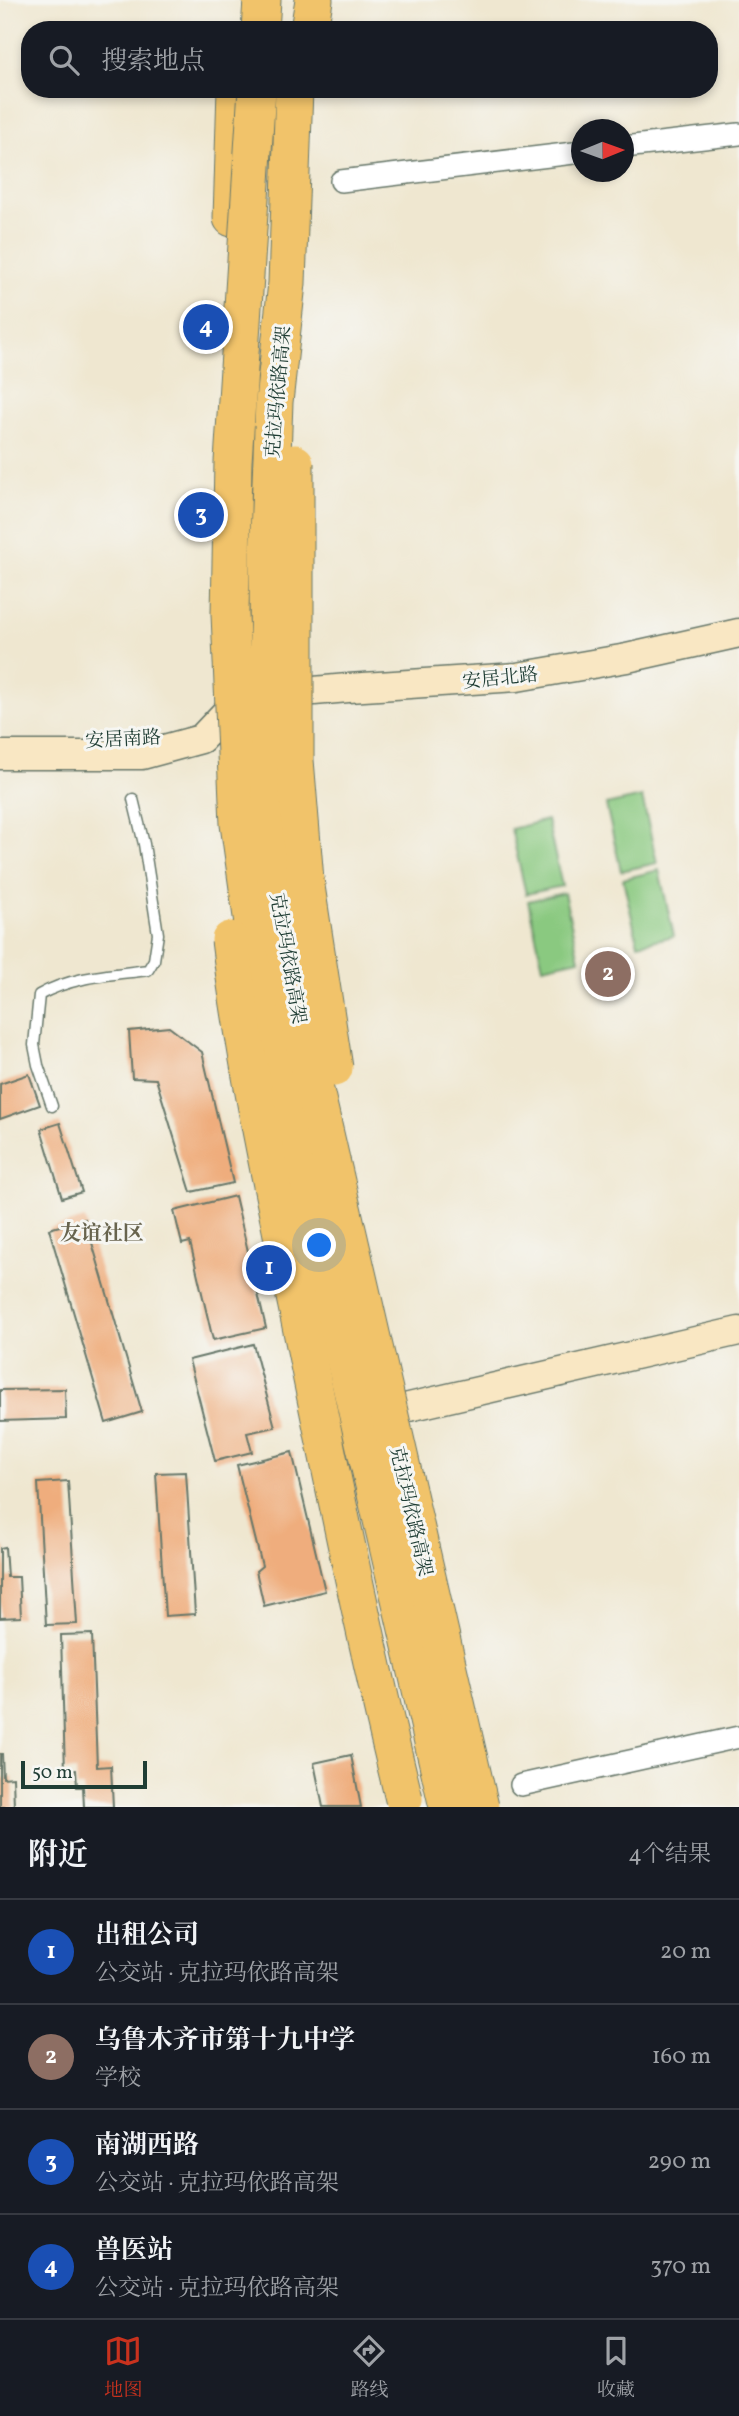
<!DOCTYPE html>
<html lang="zh">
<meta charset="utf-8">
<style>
body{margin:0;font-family:Vollkorn,"Noto Serif SC",serif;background:#20242c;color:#f1f3f6}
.compass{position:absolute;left:571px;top:119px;width:63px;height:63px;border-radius:50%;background:#171b24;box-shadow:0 4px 10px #0003;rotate:89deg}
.scale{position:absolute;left:21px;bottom:18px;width:126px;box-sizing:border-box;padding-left:7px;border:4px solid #1f3d34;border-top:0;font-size:19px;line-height:24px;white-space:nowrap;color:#1f3d34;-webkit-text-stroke:5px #f6f6f2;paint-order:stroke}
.you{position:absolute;left:320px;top:1246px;width:24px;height:24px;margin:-18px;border:5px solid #fff;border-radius:50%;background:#1a73e8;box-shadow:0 0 0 10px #1a73e833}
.badge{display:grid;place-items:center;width:46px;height:46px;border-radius:50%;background:#c8321e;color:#fff;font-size:23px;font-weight:700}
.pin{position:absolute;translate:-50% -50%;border:4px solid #fff;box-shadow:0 2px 7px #0006}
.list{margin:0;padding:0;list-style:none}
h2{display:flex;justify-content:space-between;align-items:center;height:91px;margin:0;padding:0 28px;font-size:30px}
h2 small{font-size:23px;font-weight:400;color:#9ea1a6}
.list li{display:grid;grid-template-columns:46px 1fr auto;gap:21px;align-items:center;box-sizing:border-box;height:105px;padding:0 28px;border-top:2px solid #363941}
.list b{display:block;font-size:26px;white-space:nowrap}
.list p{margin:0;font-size:23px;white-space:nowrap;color:#9ea1a6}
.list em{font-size:23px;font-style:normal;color:#9ea1a6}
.icon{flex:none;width:38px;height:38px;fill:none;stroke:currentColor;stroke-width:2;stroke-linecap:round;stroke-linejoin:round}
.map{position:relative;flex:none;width:739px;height:1807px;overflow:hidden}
.search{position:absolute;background:#171b24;box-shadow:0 4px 10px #0003;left:21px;right:21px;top:21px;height:77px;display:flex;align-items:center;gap:18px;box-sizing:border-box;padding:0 24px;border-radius:28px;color:#9ea1a6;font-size:26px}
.sheet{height:511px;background:#171b24}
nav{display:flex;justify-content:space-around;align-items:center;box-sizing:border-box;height:98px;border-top:2px solid #363941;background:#171b24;font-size:19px;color:#9ea1a6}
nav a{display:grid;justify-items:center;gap:4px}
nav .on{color:#c8321e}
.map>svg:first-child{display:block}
.green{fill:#8ac980;stroke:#54835a;stroke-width:2}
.building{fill:#efad7d}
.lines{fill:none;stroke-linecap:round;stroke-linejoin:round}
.lane-casing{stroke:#68786b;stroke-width:13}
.street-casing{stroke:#68786b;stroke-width:24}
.secondary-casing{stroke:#68786b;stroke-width:31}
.highway-casing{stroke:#68786b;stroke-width:39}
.lane{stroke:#fff;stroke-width:10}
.street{stroke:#fff;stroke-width:21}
.secondary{stroke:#f9e7c3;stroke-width:28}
.highway{stroke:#f1c36a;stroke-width:37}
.highway-bridge-casing{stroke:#68786b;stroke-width:39;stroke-linecap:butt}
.highway-bridge{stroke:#f1c36a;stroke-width:37}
.labels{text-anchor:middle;stroke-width:6;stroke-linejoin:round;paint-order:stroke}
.street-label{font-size:19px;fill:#1f3d34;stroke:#f6f6f2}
.neighbourhood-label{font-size:21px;font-weight:bold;fill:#68644e;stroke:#f6f6f2}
</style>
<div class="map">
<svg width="739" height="1807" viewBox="0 0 739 1807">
<rect width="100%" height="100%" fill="#f6f6f2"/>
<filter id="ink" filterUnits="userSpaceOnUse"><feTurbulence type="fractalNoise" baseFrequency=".0143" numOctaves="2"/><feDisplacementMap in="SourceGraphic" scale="14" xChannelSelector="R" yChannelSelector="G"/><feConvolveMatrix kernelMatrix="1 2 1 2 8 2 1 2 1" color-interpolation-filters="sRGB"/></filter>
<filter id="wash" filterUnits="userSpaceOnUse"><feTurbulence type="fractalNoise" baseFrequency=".00686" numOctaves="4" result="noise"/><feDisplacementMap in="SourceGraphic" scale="28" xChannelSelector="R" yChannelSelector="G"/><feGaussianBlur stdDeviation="1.57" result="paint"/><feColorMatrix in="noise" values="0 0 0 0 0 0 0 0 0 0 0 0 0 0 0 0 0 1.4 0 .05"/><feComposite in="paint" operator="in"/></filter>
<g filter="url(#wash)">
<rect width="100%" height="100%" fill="#efe7d0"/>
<g class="green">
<polygon points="642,797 657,863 621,871 606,805"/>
<polygon points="547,820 562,886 526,894 511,829"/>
<polygon points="659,870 674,936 638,944 623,879"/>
<polygon points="564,893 579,959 543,967 528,901"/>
</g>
<g id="blocks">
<g class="building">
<polygon points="169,1027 202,1052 233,1183 191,1192 156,1079 132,1078 129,1031"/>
<polygon points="29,1074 40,1105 0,1119 0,1084"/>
<polygon points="60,1123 82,1192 62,1198 41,1129"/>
<polygon points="235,1196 266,1328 213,1340 190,1242 182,1244 174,1211"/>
<polygon points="85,1219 142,1412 106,1423 49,1229"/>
<polygon points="253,1344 275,1427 247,1433 252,1452 215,1461 189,1360"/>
<polygon points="65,1389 66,1419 0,1421 0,1390"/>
<polygon points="292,1452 325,1591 264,1606 256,1571 262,1566 237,1465"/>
<polygon points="186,1472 195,1614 165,1616 156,1473"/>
<polygon points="68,1481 77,1624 46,1625 38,1483"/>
<polygon points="5,1547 7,1577 19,1577 21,1617 0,1618 0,1548"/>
<polygon points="92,1634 97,1767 111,1766 113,1807 84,1807 83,1787 77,1787 76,1770 65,1771 61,1635"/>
<polygon points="0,1754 2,1754 3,1778 13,1777 14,1807 0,1807"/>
<polygon points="351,1755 361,1807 323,1807 314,1763"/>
</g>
</g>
</g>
<g filter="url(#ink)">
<use href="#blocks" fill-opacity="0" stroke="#68786b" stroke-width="2"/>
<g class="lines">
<defs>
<path id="lane" d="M 52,1106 L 38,1065 L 34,1045 L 39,995 C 73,976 110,975 148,970 L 154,960 L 158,934 L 144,844 L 133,799"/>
<g id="street">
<polyline points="624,147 739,134"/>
<polyline points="341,181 582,152"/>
<polyline points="521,1785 739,1737"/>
</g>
<g id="secondary">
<polyline points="0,755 142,755 201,739 235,703 257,696 348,688 517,677 627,658 739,633"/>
<polyline points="370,1416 739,1331"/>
</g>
<g id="highway">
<polyline points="260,30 262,0"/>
<polyline points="309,30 314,0"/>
<polyline points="232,218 236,89"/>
</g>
</defs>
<use href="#lane" class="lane-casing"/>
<use href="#street" class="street-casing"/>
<use href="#secondary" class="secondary-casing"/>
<use href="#highway" class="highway-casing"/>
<use href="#lane" class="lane"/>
<use href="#street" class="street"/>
<use href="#secondary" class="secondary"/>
<use href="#highway" class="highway"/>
<defs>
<g id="highway-bridge">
<polyline points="257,89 233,462 230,614 239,824 266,1016 448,1807"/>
<polyline points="294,89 287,283 274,402 268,562 269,774 278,905 299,1021 480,1807"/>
<polyline points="295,463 295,760 305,880 334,1068"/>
<path d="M 230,940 C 246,1068 274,1195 300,1321 C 333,1481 365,1640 404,1799"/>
</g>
</defs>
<use href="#highway-bridge" class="highway-bridge-casing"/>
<use href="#highway-bridge" class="highway-bridge"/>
</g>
</g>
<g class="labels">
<g class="street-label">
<text transform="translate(277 392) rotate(-85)" y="7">克拉玛依路高架</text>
<text transform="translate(500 677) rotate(-6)" y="7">安居北路</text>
<text transform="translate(123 738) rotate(-3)" y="7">安居南路</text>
<text transform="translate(289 958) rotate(80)" y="7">克拉玛依路高架</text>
<text transform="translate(412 1511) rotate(77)" y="7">克拉玛依路高架</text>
</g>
<g class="neighbourhood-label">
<text x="102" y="1240">友谊社区</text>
</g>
</g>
</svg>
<svg class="compass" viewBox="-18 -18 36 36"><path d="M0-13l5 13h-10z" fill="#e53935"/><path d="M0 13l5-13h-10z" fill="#9ea1a6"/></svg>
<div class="scale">50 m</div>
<div class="you"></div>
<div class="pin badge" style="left:269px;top:1268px;background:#1a4fb4">1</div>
<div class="pin badge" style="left:608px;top:974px;background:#8d6e63">2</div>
<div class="pin badge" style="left:201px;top:515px;background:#1a4fb4">3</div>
<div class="pin badge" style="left:206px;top:327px;background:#1a4fb4">4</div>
<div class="search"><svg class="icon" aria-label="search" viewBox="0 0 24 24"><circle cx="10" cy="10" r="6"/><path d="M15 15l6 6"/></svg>搜索地点</div>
</div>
<section class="sheet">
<h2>附近<small>4个结果</small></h2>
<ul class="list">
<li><span class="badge" style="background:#1a4fb4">1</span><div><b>出租公司</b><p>公交站 · 克拉玛依路高架</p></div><em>20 m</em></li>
<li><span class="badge" style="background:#8d6e63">2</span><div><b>乌鲁木齐市第十九中学</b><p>学校</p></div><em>160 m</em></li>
<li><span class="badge" style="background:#1a4fb4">3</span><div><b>南湖西路</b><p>公交站 · 克拉玛依路高架</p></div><em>290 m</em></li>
<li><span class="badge" style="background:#1a4fb4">4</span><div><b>兽医站</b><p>公交站 · 克拉玛依路高架</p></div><em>370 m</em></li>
</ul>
</section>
<nav>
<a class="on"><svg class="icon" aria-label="map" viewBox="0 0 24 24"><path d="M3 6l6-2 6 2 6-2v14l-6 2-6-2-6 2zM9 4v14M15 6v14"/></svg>地图</a>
<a><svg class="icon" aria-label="directions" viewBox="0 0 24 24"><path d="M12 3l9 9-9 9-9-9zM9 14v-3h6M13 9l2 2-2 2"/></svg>路线</a>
<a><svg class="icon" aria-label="saved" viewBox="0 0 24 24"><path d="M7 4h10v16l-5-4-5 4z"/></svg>收藏</a>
</nav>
